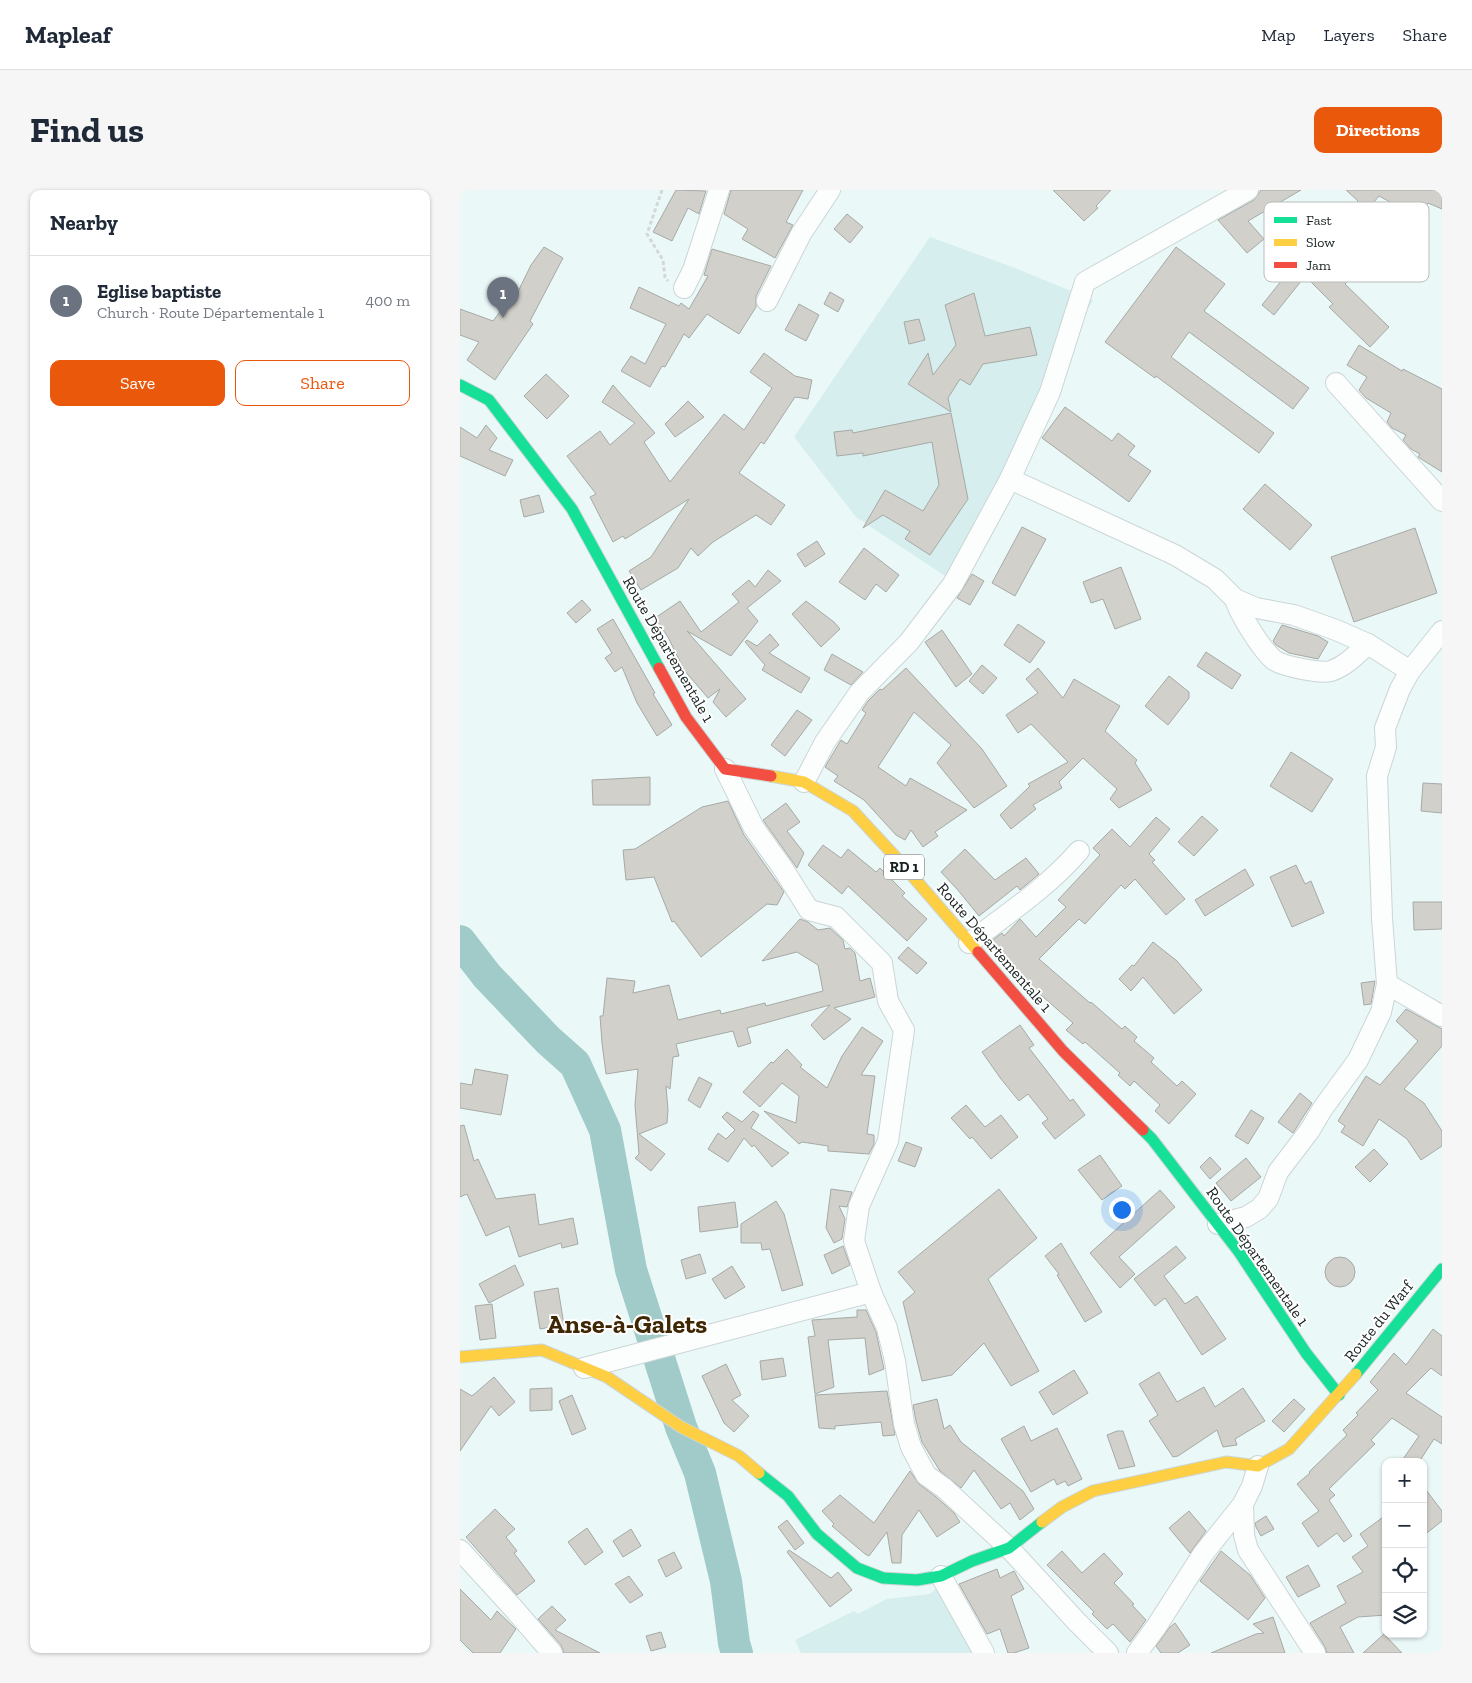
<!DOCTYPE html>
<meta charset="utf-8">
<style>
body{margin:0;font-family:"Zilla Slab",serif;background:#f6f6f7;color:#1f2937}
.controls{position:absolute;right:15px;bottom:15px;display:grid;overflow:hidden;border-radius:10px;box-shadow:0 1px 4px #0004}
.controls button{width:45px;height:45px;display:grid;place-items:center;padding:0;border:0;border-bottom:1px solid #e0e1e3;background:#fff;color:#1f2937;font:25px sans-serif}
.you{position:absolute;left:661px;top:1019px;width:18px;height:18px;margin:-12px;border:4px solid #fff;border-radius:50%;background:#1a73e8;box-shadow:0 0 0 8px #1a73e833}
.badge{display:grid;place-items:center;width:32px;height:32px;border-radius:50%;background:#ea580c;color:#fff;font-size:16px;font-weight:700}
.pin{position:absolute;translate:-50% -41px;filter:drop-shadow(0 1px 2px #0008)}
.pin::after{content:'';position:absolute;top:26px;width:18px;height:15px;background:inherit;clip-path:polygon(0 0,100% 0,50% 100%)}
.list{margin:0;padding:0;list-style:none}
h2{display:flex;justify-content:space-between;align-items:center;height:65px;margin:0;padding:0 20px;font-size:21px}
h2 small{font-size:16px;font-weight:400;color:#747a83}
.list li{display:grid;grid-template-columns:32px 1fr auto;gap:15px;align-items:center;box-sizing:border-box;height:90px;padding:0 20px;border-top:1px solid #e0e1e3}
.list b{display:block;font-size:19px;white-space:nowrap}
.list p{margin:0;font-size:16px;white-space:nowrap;color:#747a83}
.list em{font-size:16px;font-style:normal;color:#747a83}
.actions{display:flex;gap:10px;padding:15px 20px}
.actions a{flex:1;padding:11px 0;border:1px solid #ea580c;border-radius:10px;text-align:center;font-size:18px;color:#ea580c}
.actions .main{background:#ea580c;color:#fff}
.icon{flex:none;width:28px;height:28px;fill:none;stroke:currentColor;stroke-width:2;stroke-linecap:round;stroke-linejoin:round}
.map{position:relative;flex:none;width:982px;height:1463px;overflow:hidden;border-radius:10px}
header{display:flex;align-items:center;gap:30px;box-sizing:border-box;height:70px;padding:0 25px;background:#fff;border-bottom:1px solid #e0e1e3}
header strong{font-size:24px}
nav{display:flex;gap:28px;margin-inline-start:auto;font-size:18px}
.intro{display:flex;align-items:center;justify-content:space-between;box-sizing:border-box;height:120px;padding:0 30px}
h1{margin:0;font-size:35px}
.button{padding:12px 22px;border-radius:10px;background:#ea580c;color:#fff;font-size:18px;font-weight:700}
main{display:flex;gap:30px;padding:0 30px}
aside{flex:1;background:#fff;border-radius:10px;box-shadow:0 1px 4px #0004}
.map>svg:first-child{display:block}
.built{fill:#d6eeed}
.lines{fill:none;stroke-linecap:round;stroke-linejoin:round}
.river{stroke:#a0cbc9;stroke-width:32}
.building{fill:#d1d0ca;stroke:#a6aaa7}
.street-casing{stroke:#cbd5d5;stroke-width:22}
.fast-casing{stroke:#cbd5d5;stroke-width:13}
.slow-casing{stroke:#cbd5d5;stroke-width:13}
.jam-casing{stroke:#cbd5d5;stroke-width:13}
.path{stroke:#d3d8d7;stroke-width:3;stroke-dasharray:4 2.5;stroke-linecap:butt}
.street{stroke:#fcfefe;stroke-width:20}
.fast{stroke:#16e098;stroke-width:11}
.slow{stroke:#ffcf43;stroke-width:11}
.jam{stroke:#f24e42;stroke-width:11}
.labels{text-anchor:middle;stroke-width:4;stroke-linejoin:round;paint-order:stroke}
.shield{fill:#fff;stroke:#5c6362;stroke-width:1}
.shield-label{font-size:15px;font-weight:bold;fill:#16201f}
.street-label{font-size:16px;fill:#16201f;stroke:#fff}
.town-label{font-size:26px;font-weight:bold;fill:#402704;stroke:#fff}
.key{fill:#fff;stroke:#b9bcbc;stroke-width:1}
.key-label{font-size:14px;fill:#16201f}
</style>
<header>
<strong>Mapleaf</strong>
<nav><a>Map</a><a>Layers</a><a>Share</a></nav>
</header>
<div class="intro"><h1>Find us</h1><a class="button">Directions</a></div>
<main>
<aside>
<h2>Nearby<small></small></h2>
<ul class="list">
<li><span class="badge" style="background:#6b7280">1</span><div><b>Eglise baptiste</b><p>Church · Route Départementale 1</p></div><em>400 m</em></li>
</ul>
<div class="actions"><a class="main">Save</a><a>Share</a></div>
</aside>
<div class="map">
<svg width="982" height="1463" viewBox="0 0 982 1463">
<rect width="100%" height="100%" fill="#ebf8f8"/>
<g class="built">
<polygon points="470,47 555,78 633,110 488,388 396,327 334,247"/>
<polygon points="481,1394 519,1463 341,1463 335,1450 394,1421 398,1424 427,1409 470,1404"/>
</g>
<g class="lines">
<polyline class="river" points="0,751 27,786 88,850 115,874 145,940 171,1080 221,1237 240,1283 266,1391 274,1453 277,1463"/>
</g>
<g class="building">
<polygon points="216,0 246,1 239,24 228,18 212,51 193,42"/>
<polygon points="271,0 343,0 326,32 333,35 315,68 282,49 288,39 264,24"/>
<polygon points="593,0 651,0 636,16 638,18 624,31"/>
<polygon points="801,0 841,0 788,31 804,49 787,63 758,30 794,10"/>
<polygon points="886,0 982,0 982,19 968,13 960,28 919,6 889,42 879,33 898,11"/>
<polygon points="387,24 403,37 390,53 374,39"/>
<polygon points="84,57 103,68 70,131 73,134 35,190 7,170 19,152 0,145 0,119 33,131 45,115 50,118 71,75"/>
<polygon points="716,57 765,94 744,121 849,198 833,219 729,142 711,167 814,243 799,263 696,186 695,188 645,152"/>
<polygon points="252,59 311,76 296,106 296,117 279,144 247,124 229,148 224,144 205,177 202,176 190,197 161,181 171,166 185,174 206,134 170,118 179,97 219,116 221,113 229,119 248,86 244,85"/>
<polygon points="857,62 887,92 885,94 929,137 910,157 869,117 873,114 839,80"/>
<polygon points="830,80 842,90 814,125 802,115"/>
<polygon points="370,102 384,110 378,122 364,114"/>
<polygon points="514,103 525,146 570,137 577,165 523,174 510,195 500,189 488,208 491,222 448,194 468,163 473,185 496,155 485,115"/>
<polygon points="339,114 359,125 346,151 325,140"/>
<polygon points="459,129 465,150 449,154 444,132"/>
<polygon points="899,155 942,181 943,179 982,199 982,282 958,267 960,264 951,259 943,250 946,245 932,238 927,232 931,223 906,208 899,200 907,187 887,175"/>
<polygon points="304,163 335,186 352,190 348,209 335,207 304,254 301,252 279,283 325,315 311,335 296,325 253,352 238,366 231,358 218,378 181,400 169,381 191,367 229,309 165,349 163,346 153,352 130,307 136,304 107,266 140,241 150,255 175,233 142,212 153,195 195,243 184,252 210,292 264,224 284,240 312,198 290,182"/>
<polygon points="86,184 109,206 87,229 64,206"/>
<polygon points="228,211 244,227 215,247 205,234"/>
<polygon points="605,217 652,251 658,243 675,256 668,265 691,281 669,312 582,248"/>
<polygon points="491,223 508,309 470,365 445,349 450,341 423,325 403,338 425,300 463,321 479,295 472,252 403,266 403,263 377,266 374,242 392,240 393,243"/>
<polygon points="26,235 37,248 29,260 53,270 45,286 0,266 0,237 17,248"/>
<polygon points="805,294 852,335 830,360 783,319"/>
<polygon points="79,305 84,322 64,327 60,310"/>
<polygon points="562,337 586,349 555,406 532,393"/>
<polygon points="955,338 977,403 894,432 871,367"/>
<polygon points="357,351 365,364 345,377 337,364"/>
<polygon points="404,358 439,385 426,402 416,394 405,410 379,392"/>
<polygon points="661,377 681,429 655,439 643,409 631,413 623,392"/>
<polygon points="308,380 321,391 287,418 298,431 271,466 227,441 286,509 266,527 253,512 260,499 248,508 224,480 208,447 195,428 220,411 241,442 279,412 272,404 289,390 295,397"/>
<polygon points="512,384 524,391 510,415 497,408"/>
<polygon points="122,410 131,420 116,433 107,423"/>
<polygon points="346,411 374,432 380,439 361,457 332,424"/>
<polygon points="153,429 195,503 193,504 212,535 197,546 177,513 162,477 155,482 145,468 152,463 137,439"/>
<polygon points="558,434 585,452 570,473 544,455"/>
<polygon points="822,435 858,446 868,452 858,469 829,463 816,455 813,451"/>
<polygon points="482,440 512,484 496,497 465,452"/>
<polygon points="310,444 319,455 309,463 350,488 341,503 302,480 305,475 285,452 287,450 297,456"/>
<polygon points="746,462 781,485 772,499 737,476"/>
<polygon points="372,464 403,482 391,495 364,480"/>
<polygon points="522,475 537,488 523,504 509,491"/>
<polygon points="446,478 522,559 547,596 514,618 477,573 491,555 454,522 418,577 446,596 450,588 507,620 475,642 478,646 463,657 451,640 445,650 436,645 404,610 374,591 378,586 365,577 381,550 387,554 406,523 402,520 408,511 420,499 422,500"/>
<polygon points="578,478 603,508 614,489 660,516 645,541 677,570 675,573 692,600 659,618 650,609 657,599 623,568 599,592 602,598 573,615 576,619 551,639 540,625 570,596 568,594 608,572 571,534 558,543 546,525 578,503 566,489"/>
<polygon points="709,486 729,502 729,508 708,535 685,516"/>
<polygon points="337,520 352,530 325,566 311,555"/>
<polygon points="831,562 873,589 852,622 810,596"/>
<polygon points="190,587 190,615 133,615 132,590"/>
<polygon points="963,593 982,594 982,623 961,621"/>
<polygon points="268,611 284,645 324,702 317,715 307,714 241,767 214,731 212,732 194,687 166,690 163,660 175,659 242,617"/>
<polygon points="326,613 340,632 327,641 344,663 337,678 303,630"/>
<polygon points="742,626 758,640 734,666 718,652"/>
<polygon points="696,627 710,639 689,664 695,670 692,672 725,709 706,725 675,689 665,699 661,695 625,734 619,729 579,769 630,813 631,812 662,839 665,836 677,847 674,851 694,868 691,872 717,896 722,891 736,904 709,934 695,921 700,915 674,891 670,896 658,885 660,883 625,852 623,854 606,840 613,833 559,786 530,752 542,743 544,746 560,729 576,747 606,717 598,710 640,665 633,658 652,639 670,657"/>
<polygon points="363,655 381,668 388,659 416,682 420,678 445,703 442,706 467,729 447,751 388,696 382,704 348,675"/>
<polygon points="505,659 535,690 566,668 579,684 560,700 557,696 519,726 497,699 481,682"/>
<polygon points="836,675 845,694 851,691 864,723 832,737 810,687"/>
<polygon points="785,679 794,695 745,726 735,710"/>
<polygon points="953,712 982,712 982,739 954,740"/>
<polygon points="340,729 348,732 358,740 370,738 383,750 385,759 390,758 395,763 400,791 410,788 415,807 374,818 391,829 364,850 351,835 370,815 287,838 291,853 278,857 273,841 216,854 219,866 213,867 210,899 206,896 208,920 207,933 179,944 205,964 191,981 175,968 179,964 175,915 178,879 146,884 142,853 140,826 143,826 147,788 175,791 173,803 209,795 218,830 260,820 261,824 305,813 306,816 363,801 358,775 337,762 302,771"/>
<polygon points="693,752 717,771 742,800 714,824 683,787 671,801 659,789 672,775 674,776"/>
<polygon points="448,757 467,773 457,784 438,768"/>
<polygon points="915,791 911,814 904,815 901,793"/>
<polygon points="946,819 982,839 982,856 944,899 964,913 982,941 982,956 961,970 947,949 919,929 903,956 881,942 885,936 878,931 906,886 920,895 958,851 936,831"/>
<polygon points="560,835 574,855 569,858 610,911 613,909 625,925 595,949 582,933 588,929 568,904 559,911 541,889 522,862"/>
<polygon points="402,837 423,851 401,885 415,886 407,944 414,945 414,954 409,964 368,961 368,956 342,952 339,954 304,921 336,933 339,906 322,893 300,917 283,902 311,872 313,873 327,859 342,875 340,877 367,898 382,866"/>
<polygon points="15,879 48,885 41,925 0,918 0,893 12,895"/>
<polygon points="239,887 252,894 240,918 228,910"/>
<polygon points="840,903 852,913 833,943 818,932"/>
<polygon points="506,915 525,937 541,925 558,947 531,969 512,947 510,949 491,928"/>
<polygon points="791,920 804,928 788,954 775,946"/>
<polygon points="293,921 299,925 291,938 329,963 312,977 294,955 292,957 284,948 268,972 248,959 258,943 266,949 275,940 262,927 267,922 282,932"/>
<polygon points="4,935 14,971 18,969 36,1009 75,1004 79,1035 113,1028 118,1054 102,1058 101,1053 59,1067 49,1036 26,1046 7,1004 0,1007 0,936"/>
<polygon points="446,952 462,958 455,977 438,971"/>
<polygon points="914,959 928,974 910,992 895,977"/>
<polygon points="640,965 662,996 642,1010 618,980"/>
<polygon points="750,967 761,979 750,989 740,977"/>
<polygon points="786,968 801,987 771,1011 756,993"/>
<polygon points="371,999 392,1002 387,1017 379,1016 385,1029 382,1049 374,1053 366,1038"/>
<polygon points="539,999 577,1048 528,1089 579,1181 551,1196 524,1153 492,1185 462,1191 443,1112 455,1102 438,1082"/>
<polygon points="700,1000 715,1017 659,1067 675,1084 660,1098 630,1063"/>
<polygon points="316,1011 324,1024 343,1095 322,1101 310,1059 302,1060 301,1053 281,1053 281,1034"/>
<polygon points="275,1012 278,1037 240,1042 238,1017"/>
<polygon points="601,1053 642,1122 625,1132 597,1085 599,1084 585,1066"/>
<polygon points="383,1056 390,1075 372,1084 364,1065"/>
<polygon points="716,1056 726,1068 704,1086 725,1114 737,1106 766,1149 742,1165 705,1108 695,1116 674,1089"/>
<polygon points="240,1064 246,1083 226,1089 221,1070"/>
<circle cx="880" cy="1082" r="15"/>
<polygon points="55,1075 64,1095 29,1113 19,1094"/>
<polygon points="272,1076 285,1097 265,1109 252,1089"/>
<polygon points="98,1098 104,1135 80,1139 74,1102"/>
<polygon points="32,1114 36,1148 20,1150 15,1116"/>
<polygon points="397,1120 406,1120 416,1142 424,1179 409,1185 405,1148 368,1150 374,1197 355,1204 348,1147 355,1146 352,1130 397,1127"/>
<polygon points="973,1139 982,1146 982,1186 971,1178 946,1203 982,1227 982,1254 974,1249 959,1272 941,1272 959,1246 932,1228 911,1250 915,1254 869,1299 875,1305 869,1310 892,1346 884,1352 877,1343 858,1357 842,1333 859,1321 837,1294 850,1283 849,1282 887,1245 883,1240 898,1225 896,1223 918,1200 910,1192 934,1163 946,1175"/>
<polygon points="323,1168 326,1186 302,1190 300,1171"/>
<polygon points="266,1174 281,1205 272,1210 289,1226 274,1242 264,1233 242,1186"/>
<polygon points="614,1180 628,1203 593,1225 579,1202"/>
<polygon points="699,1182 717,1212 744,1197 755,1217 783,1198 805,1231 775,1249 777,1255 763,1257 757,1240 718,1266 713,1267 689,1231 698,1225 679,1194"/>
<polygon points="34,1187 55,1212 39,1226 31,1216 0,1261 0,1199 12,1206"/>
<polygon points="92,1198 92,1220 70,1221 70,1199"/>
<polygon points="427,1201 435,1245 423,1246 421,1232 375,1236 375,1239 359,1238 355,1205"/>
<polygon points="112,1205 126,1239 112,1245 99,1211"/>
<polygon points="477,1209 484,1239 490,1235 501,1252 563,1301 574,1319 560,1330 550,1313 541,1319 514,1280 501,1298 480,1281 462,1252 456,1231 453,1215"/>
<polygon points="834,1209 845,1219 824,1242 812,1231"/>
<polygon points="564,1236 571,1251 597,1238 622,1289 608,1296 605,1291 597,1295 594,1289 571,1302 541,1249"/>
<polygon points="657,1241 663,1241 675,1276 659,1279 647,1245"/>
<polygon points="450,1281 459,1294 476,1307 494,1323 500,1332 477,1347 459,1320 442,1345 441,1373 432,1373 427,1342 409,1366 405,1364 372,1336 374,1334 362,1321 380,1305 414,1333"/>
<polygon points="963,1296 982,1321 982,1331 963,1346"/>
<polygon points="35,1319 55,1339 46,1347 57,1361 54,1363 75,1391 57,1405 6,1347"/>
<polygon points="729,1321 746,1341 730,1363 709,1338"/>
<polygon points="926,1325 926,1425 898,1427 880,1437 894,1463 867,1463 865,1457 850,1433 886,1413 877,1396 903,1382 892,1367 908,1356 900,1344"/>
<polygon points="806,1326 814,1339 801,1346 796,1337 795,1333"/>
<polygon points="327,1330 344,1353 335,1360 318,1337"/>
<polygon points="127,1338 143,1362 125,1375 108,1352"/>
<polygon points="171,1339 181,1356 163,1367 153,1351"/>
<polygon points="329,1360 371,1388 378,1382 392,1400 370,1417 327,1362"/>
<polygon points="602,1361 622,1383 644,1363 663,1384 654,1393 674,1414 672,1415 686,1430 670,1452 653,1434 647,1439 632,1424 634,1422 587,1375"/>
<polygon points="761,1361 790,1385 805,1408 788,1430 740,1391"/>
<polygon points="214,1362 222,1378 206,1387 198,1370"/>
<polygon points="848,1375 860,1396 838,1407 826,1387"/>
<polygon points="537,1379 540,1388 554,1381 564,1399 551,1406 569,1458 554,1463 548,1463 540,1439 527,1444 499,1394"/>
<polygon points="169,1386 183,1405 170,1413 155,1394"/>
<polygon points="0,1399 31,1430 37,1421 56,1439 40,1463 13,1463 0,1450"/>
<polygon points="92,1416 106,1430 95,1440 140,1463 104,1463 101,1455 78,1429"/>
<polygon points="813,1427 825,1463 751,1463 796,1444 804,1443 793,1434"/>
<polygon points="715,1433 730,1455 718,1463 701,1463 696,1456 710,1437"/>
<polygon points="201,1442 206,1457 191,1461 186,1446"/>
<polygon points="924,1444 942,1463 903,1463"/>
</g>
<g class="lines">
<defs>
<g id="street">
<polyline points="224,98 233,80 259,0"/>
<polyline points="307,111 341,44 370,0"/>
<polyline points="876,193 982,311"/>
<polyline points="550,289 715,365 755,389 775,409 796,418 834,425 876,440 908,454 950,481"/>
<path d="M 775,409 C 779,424 802,460 814,470 C 822,476 861,484 871,481 C 886,476 897,464 908,454"/>
<polyline points="265,579 294,638 322,677 349,720 376,727 422,773 428,811 444,840 428,951 399,1016 394,1051 411,1102 427,1138 435,1171 444,1234 451,1257 466,1285 484,1298 549,1358 617,1432 648,1463"/>
<polyline points="344,592 365,552 399,503 449,452 493,394 550,289 590,202 625,92 788,0"/>
<path d="M 509,753 C 547,724 588,697 619,661"/>
<polyline points="927,794 982,826"/>
<polyline points="758,1034 786,1027 799,1019 808,1009 818,982 850,940 863,918 898,870 921,822 927,794 922,728 917,586 926,557 925,538 940,499 950,481 982,441"/>
<polyline points="124,1178 411,1102"/>
<polyline points="798,1276 792,1296 783,1314 784,1345 788,1360 855,1463"/>
<polyline points="0,1360 55,1420 92,1463"/>
<polyline points="481,1386 524,1463"/>
<polyline points="677,1463 696,1437 743,1364 783,1314"/>
</g>
<g id="fast">
<polyline points="0,195 29,210 112,319 199,478"/>
<polyline points="683,940 692,949 779,1062 846,1163 879,1205"/>
<polyline points="896,1184 982,1079"/>
<polyline points="299,1283 328,1306 357,1344 397,1378 423,1388 457,1390 481,1386 512,1371 549,1358 582,1332"/>
</g>
<g id="slow">
<polyline points="311,586 344,592 393,621 442,674 518,762"/>
<polyline points="0,1167 82,1160 147,1187 221,1237 279,1266 299,1283"/>
<polyline points="582,1332 602,1317 633,1301 766,1272 798,1276 829,1259 896,1184"/>
</g>
<g id="jam">
<polyline points="199,478 226,527 265,579 311,586"/>
<polyline points="518,762 603,861 683,940"/>
</g>
</defs>
<use href="#street" class="street-casing"/>
<use href="#fast" class="fast-casing"/>
<use href="#slow" class="slow-casing"/>
<use href="#jam" class="jam-casing"/>
<polyline class="path" points="202,0 187,44 203,70 205,87 208,91"/>
<use href="#street" class="street"/>
<use href="#fast" class="fast"/>
<use href="#slow" class="slow"/>
<use href="#jam" class="jam"/>
</g>
<g class="labels">
<rect class="shield" x="424" y="664.5" width="40" height="25" rx="4"/>
<g class="shield-label">
<text x="444" y="682">RD 1</text>
</g>
<g class="street-label">
<text transform="translate(209 459) rotate(60)" y="6">Route Départementale 1</text>
<text transform="translate(535 757) rotate(49)" y="6">Route Départementale 1</text>
<text transform="translate(798 1066) rotate(55)" y="6">Route Départementale 1</text>
<text transform="translate(918 1131) rotate(-51)" y="6">Route du Warf</text>
</g>
<g class="town-label">
<text x="167" y="1143">Anse-à-Galets</text>
</g>
</g>
<rect x="804" y="12" width="165" height="80" rx="8" class="key"/>
<rect x="814" y="27" width="23" height="6" fill="#16e098"/>
<rect x="814" y="49" width="23" height="7" fill="#ffcf43"/>
<rect x="814" y="72" width="23" height="6" fill="#f24e42"/>
<g class="key-label">
<text x="846" y="35">Fast</text>
<text x="846" y="57">Slow</text>
<text x="846" y="80">Jam</text>
</g>
</svg>
<div class="controls">
<button>+</button>
<button>−</button>
<button><svg class="icon" aria-label="locate" viewBox="0 0 24 24"><circle cx="12" cy="12" r="6"/><path d="M12 2v4M12 18v4M2 12h4M18 12h4"/></svg></button>
<button><svg class="icon" aria-label="layers" viewBox="0 0 24 24"><path d="M12 4l9 5-9 5-9-5zM3 14l9 5 9-5"/></svg></button>
</div>
<div class="you"></div>
<div class="pin badge" style="left:43px;top:128px;background:#6b7280">1</div>
</div>
</main>
